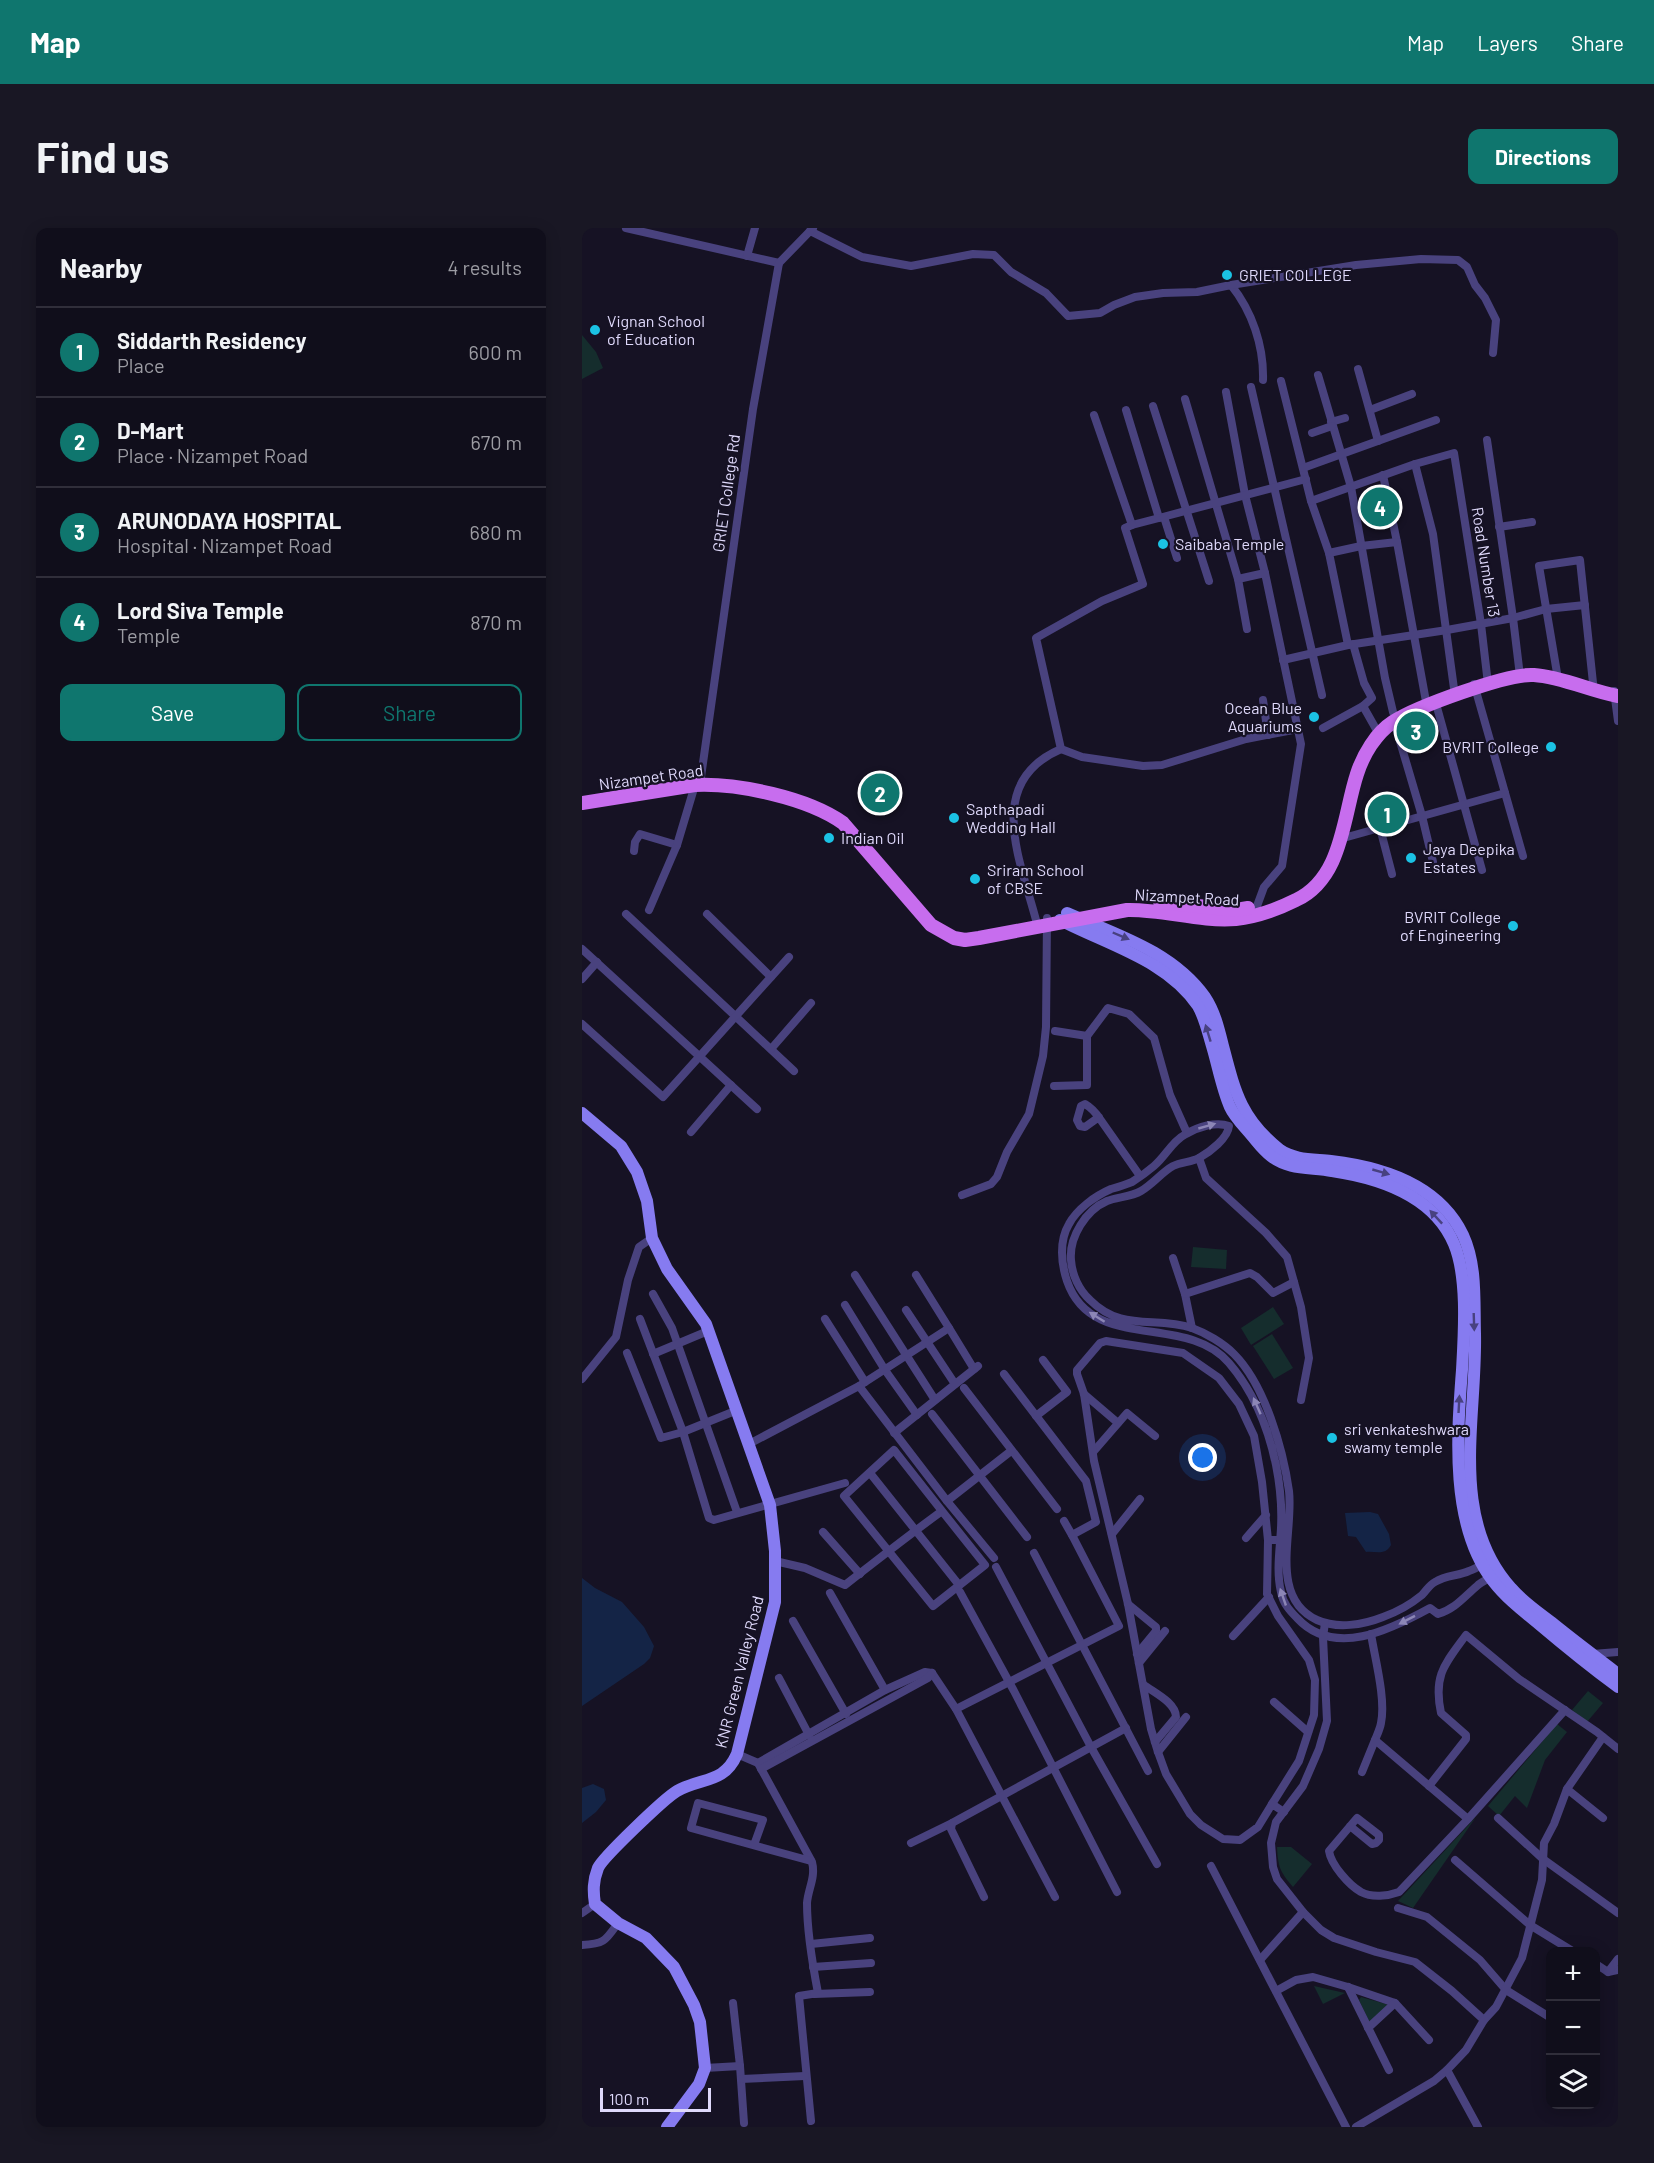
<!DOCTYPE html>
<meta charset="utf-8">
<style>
body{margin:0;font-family:Barlow,sans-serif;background:#191724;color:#f1f3f6}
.controls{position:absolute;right:18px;bottom:18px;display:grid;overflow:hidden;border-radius:12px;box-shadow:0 3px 15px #0003}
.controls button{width:54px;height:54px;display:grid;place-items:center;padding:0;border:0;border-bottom:2px solid #302e3a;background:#100e1b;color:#f1f3f6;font:30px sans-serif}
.scale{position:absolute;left:18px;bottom:15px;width:111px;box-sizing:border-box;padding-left:6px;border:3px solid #dfd9fb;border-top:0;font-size:16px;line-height:21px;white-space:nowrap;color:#dfd9fb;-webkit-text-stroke:4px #161224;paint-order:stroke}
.you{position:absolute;left:621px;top:1230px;width:21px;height:21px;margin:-15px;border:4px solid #fff;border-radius:50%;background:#1a73e8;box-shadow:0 0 0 9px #1a73e833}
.badge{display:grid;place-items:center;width:39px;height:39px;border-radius:50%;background:#0f766e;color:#fff;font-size:20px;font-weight:700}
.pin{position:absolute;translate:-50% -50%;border:3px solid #fff;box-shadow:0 2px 6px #0006}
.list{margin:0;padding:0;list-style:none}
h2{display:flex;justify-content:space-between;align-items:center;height:78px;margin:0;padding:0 24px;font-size:26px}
h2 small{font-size:20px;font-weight:400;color:#9c9ca3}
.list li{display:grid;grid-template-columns:39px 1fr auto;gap:18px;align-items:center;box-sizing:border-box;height:90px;padding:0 24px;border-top:2px solid #302e3a}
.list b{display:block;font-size:22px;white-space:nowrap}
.list p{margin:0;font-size:20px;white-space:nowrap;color:#9c9ca3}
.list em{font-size:20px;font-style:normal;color:#9c9ca3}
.actions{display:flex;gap:12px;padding:18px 24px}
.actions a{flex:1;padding:14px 0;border:2px solid #0f766e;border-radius:12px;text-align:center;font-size:21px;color:#0f766e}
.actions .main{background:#0f766e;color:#fff}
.icon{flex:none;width:33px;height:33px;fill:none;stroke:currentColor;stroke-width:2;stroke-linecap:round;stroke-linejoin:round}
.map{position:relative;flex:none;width:1036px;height:1899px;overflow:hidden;border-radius:12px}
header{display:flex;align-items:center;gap:36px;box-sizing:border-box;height:84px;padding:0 30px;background:#0f766e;color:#fff}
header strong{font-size:28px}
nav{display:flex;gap:33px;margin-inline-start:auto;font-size:21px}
.intro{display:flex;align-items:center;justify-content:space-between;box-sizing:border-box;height:144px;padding:0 36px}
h1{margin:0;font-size:42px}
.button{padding:15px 27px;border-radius:12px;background:#0f766e;color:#fff;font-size:21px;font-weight:700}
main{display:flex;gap:36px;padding:0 36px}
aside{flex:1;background:#100e1b;border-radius:12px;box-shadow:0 3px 15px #0003}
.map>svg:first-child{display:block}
.green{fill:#152d2d}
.water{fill:#142446}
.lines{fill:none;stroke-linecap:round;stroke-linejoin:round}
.street{stroke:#49427e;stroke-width:8}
.secondary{stroke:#867bf0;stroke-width:12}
.primary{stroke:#c76dee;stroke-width:14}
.oneway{fill:#484180}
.oneway2{fill:#8c86b6}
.poi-dot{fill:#1bc2e4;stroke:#161224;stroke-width:2}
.labels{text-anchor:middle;stroke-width:4.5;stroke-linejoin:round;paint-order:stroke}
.poi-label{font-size:16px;fill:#dfd9fb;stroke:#161224;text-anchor:start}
.street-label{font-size:16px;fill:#dfd9fb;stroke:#161224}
</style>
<header>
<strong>Map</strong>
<nav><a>Map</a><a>Layers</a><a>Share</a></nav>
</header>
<div class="intro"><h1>Find us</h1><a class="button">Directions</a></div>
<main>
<aside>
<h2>Nearby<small>4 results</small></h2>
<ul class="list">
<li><span class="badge">1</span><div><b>Siddarth Residency</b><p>Place</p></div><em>600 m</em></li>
<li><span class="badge">2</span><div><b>D-Mart</b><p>Place · Nizampet Road</p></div><em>670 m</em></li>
<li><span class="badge">3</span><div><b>ARUNODAYA HOSPITAL</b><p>Hospital · Nizampet Road</p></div><em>680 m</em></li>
<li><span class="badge">4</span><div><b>Lord Siva Temple</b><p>Temple</p></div><em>870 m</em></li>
</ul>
<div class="actions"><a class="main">Save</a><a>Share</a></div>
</aside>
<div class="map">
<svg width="1036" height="1899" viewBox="0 0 1036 1899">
<rect width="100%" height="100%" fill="#161224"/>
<g class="green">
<polygon points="0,107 14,124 21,140 0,151"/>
<polygon points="611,1019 645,1022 644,1041 609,1039"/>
<polygon points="691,1079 702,1096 669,1117 659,1100"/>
<polygon points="690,1106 711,1140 692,1151 671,1118"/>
<polygon points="1006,1463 1021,1475 1005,1494 990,1482"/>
<polygon points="975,1496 985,1504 963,1532 945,1580 933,1568 917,1588 906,1578"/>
<polygon points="894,1589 831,1680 816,1673"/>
<path d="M 695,1619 L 709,1619 L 730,1636 L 711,1659 C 698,1644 696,1639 695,1619 Z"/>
<polygon points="732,1758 763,1765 741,1776"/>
<polygon points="779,1769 804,1776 807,1778 789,1793 787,1793 777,1772"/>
</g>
<g class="water">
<path d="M 788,1284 L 796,1286 L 807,1306 L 809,1317 C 803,1328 794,1323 784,1324 L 774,1309 L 766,1308 L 763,1285 Z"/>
<polygon points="0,1350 13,1360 40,1374 62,1399 72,1418 68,1430 62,1436 0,1478"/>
<polygon points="11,1556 22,1561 24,1572 14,1584 0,1595 0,1560"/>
</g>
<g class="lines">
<g class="street">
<polyline points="44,0 197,35"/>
<path d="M 228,3 L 280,29 L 329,38 L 391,26 L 412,27 L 429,44 L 464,65 L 486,88 L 518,85 L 532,77 L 553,69 L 581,65 L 615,64 L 649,57 C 670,83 682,118 681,152"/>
<polyline points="165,28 173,0"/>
<polyline points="649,57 774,37 839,31 876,32 885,39 893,57 903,70 914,92 911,125"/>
<polyline points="776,141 796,213"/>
<polyline points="736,147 769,259 803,450 811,484"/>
<polyline points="699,153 729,273 747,325 766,417"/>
<polyline points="669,159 740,467"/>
<polyline points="644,164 663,267 683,345 719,516 700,638 682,659 675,678"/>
<polyline points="603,171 656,351 665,401"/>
<polyline points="571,178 627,353"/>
<polyline points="544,182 577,290 724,251"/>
<polyline points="788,182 830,166"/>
<polyline points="512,187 550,297 577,290"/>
<polyline points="749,194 763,190"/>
<polyline points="730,205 750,198"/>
<polyline points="905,212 931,390 938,448"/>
<polyline points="833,236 851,306 873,468"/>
<polyline points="721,240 854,192"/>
<polyline points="801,247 815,314"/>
<polyline points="729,273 833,236 872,225 899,396 906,456"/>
<polyline points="582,289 595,330"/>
<polyline points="917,299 950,294"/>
<polyline points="747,325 779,318 815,314 845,479"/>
<polyline points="656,351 683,345"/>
<polyline points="771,416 782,455 790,470 781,478"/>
<polyline points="701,432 766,417 865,402 931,390 964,381 1003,377"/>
<polyline points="975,445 957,338 998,332 1011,455"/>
<polyline points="892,456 941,628"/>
<polyline points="1032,463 1036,493"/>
<polyline points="681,472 686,507"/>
<polyline points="853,472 900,642"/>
<polyline points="812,493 840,588 851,634"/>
<polyline points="741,500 781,478 794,501"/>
<polyline points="479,521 500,529 561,538 580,537 664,511 716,501"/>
<polyline points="798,600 810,646"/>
<polyline points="758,611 923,565"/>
<polyline points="52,623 53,614 58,606 95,617"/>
<polyline points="67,682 95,617 113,557 119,549 171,181 197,35 231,0"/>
<polyline points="44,686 212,843"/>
<polyline points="125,686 189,749"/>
<path d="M 454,692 C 438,631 402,554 479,521 L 454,410 L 520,373 L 561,356 L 543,300 L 550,297"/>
<polyline points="0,721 175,881"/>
<polyline points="0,751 15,734"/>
<polyline points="0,796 81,869 207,729"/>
<polyline points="473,803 505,808"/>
<polyline points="189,821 229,775"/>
<polyline points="472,858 505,857 505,808 526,780 547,786 572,810 588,867 605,905"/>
<path d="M 517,889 L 503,899 L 498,898 L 495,892 L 499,878 L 503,876 C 510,880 514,885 518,891 L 558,948"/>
<polyline points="109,904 149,857"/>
<polyline points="617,930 624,950 684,1005 705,1029 719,1079 727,1130 719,1172"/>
<polyline points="380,967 409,956 415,949 425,924 447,886 461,828 464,799 465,690"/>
<polyline points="591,1030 603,1066 610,1100"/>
<polyline points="273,1047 353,1172"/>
<polyline points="71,1066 90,1100 155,1284"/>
<polyline points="603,1066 668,1045 675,1049 691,1065 712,1054"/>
<polyline points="263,1077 303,1142 335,1187"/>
<polyline points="324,1082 373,1156"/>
<polyline points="243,1091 283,1154"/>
<polyline points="367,1100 392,1141"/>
<polyline points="45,1125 79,1210 101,1204 58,1091"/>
<polyline points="71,1126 126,1103"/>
<polyline points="422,1146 504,1253 514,1294 490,1307 482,1293"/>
<polyline points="0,1151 34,1109 46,1052 57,1019 70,1010"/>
<polyline points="277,1158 367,1100 334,1047"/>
<polyline points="382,1160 475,1281"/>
<polyline points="502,1166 536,1195"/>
<polyline points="153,1183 101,1204 127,1290 132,1292 263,1255"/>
<polyline points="350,1186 445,1309"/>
<polyline points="454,1188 485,1164 461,1132"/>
<polyline points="312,1205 396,1138"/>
<polyline points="167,1216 277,1158 365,1273 412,1330"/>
<polyline points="512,1223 545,1185 573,1208"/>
<polyline points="288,1245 377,1357"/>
<polyline points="365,1273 429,1223"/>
<polyline points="241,1304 278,1346"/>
<polyline points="530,1306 558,1271"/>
<polyline points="664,1310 684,1287"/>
<polyline points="686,1312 685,1366 696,1388 727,1432 733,1452 732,1487 717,1533 690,1576"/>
<polyline points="698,1312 686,1312 680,1254 672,1208 657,1176 637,1150 601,1125 524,1113 518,1115 495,1142 495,1146 502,1166 512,1233 546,1376 569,1501 576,1524 584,1546 608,1586 619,1597 641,1611 658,1612 676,1599 690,1576 702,1584"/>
<polyline points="452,1325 566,1543"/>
<path d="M 193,1333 L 223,1340 L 263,1357 C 295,1332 327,1307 360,1283 L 403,1337 L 351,1378 L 262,1268 L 312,1222 L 360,1283"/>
<path d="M 903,1335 C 898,1338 893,1341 887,1343 C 876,1348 864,1347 853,1354 C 847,1357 845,1362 840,1367 C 829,1376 815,1384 801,1389 C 781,1397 755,1401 735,1392 C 686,1369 712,1304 707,1263 C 701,1221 683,1157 652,1126 C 641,1115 624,1105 610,1100 C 572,1088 540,1104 508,1072 C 497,1062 490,1047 489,1032 C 487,1009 504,982 525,973 C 535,969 549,969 559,963 C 571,956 580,944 591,938 C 599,934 610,934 617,930 C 628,924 646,910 647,898 C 634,893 616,899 604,906 C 590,913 584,928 572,938 C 565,944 558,949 550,954 C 543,957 536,959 529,961 C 513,968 495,981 487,996 C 477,1013 479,1035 485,1053 C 510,1126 604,1084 647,1135 C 672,1164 686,1199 694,1237 C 698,1257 700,1280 699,1300 C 698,1321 694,1343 699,1364 C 701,1375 707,1382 715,1390 C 752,1430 808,1402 848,1380 L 856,1386 C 873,1381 882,1369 895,1358 C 899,1354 906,1351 911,1348"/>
<polyline points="414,1339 509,1519 575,1636"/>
<polyline points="378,1364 432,1463 535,1664"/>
<polyline points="248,1365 303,1462"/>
<polyline points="546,1376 574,1399 574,1403 555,1426"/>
<polyline points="211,1393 264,1486"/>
<polyline points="743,1395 741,1409 745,1493 737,1521 721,1558 694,1594 689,1615 691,1639 695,1651 721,1684 739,1702 752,1710 794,1724 833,1734 870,1763 902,1792"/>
<path d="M 789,1406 C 793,1431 804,1471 799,1495 C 798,1501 795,1507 793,1512"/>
<polyline points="651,1408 687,1369"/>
<polyline points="1010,1426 1036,1424"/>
<polyline points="557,1435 583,1403"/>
<polyline points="350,1445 374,1481 473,1669"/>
<polyline points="197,1450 227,1507"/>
<path d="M 562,1457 C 573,1465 594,1475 594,1489 L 573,1514"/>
<polyline points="692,1474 726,1504"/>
<polyline points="374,1481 537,1398 490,1307"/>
<polyline points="576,1524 604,1489"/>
<path d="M 155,1526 L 176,1535 L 230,1634 C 234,1649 226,1661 225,1675 C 225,1702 231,1739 236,1765 L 217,1768 L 229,1893"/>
<polyline points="176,1535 303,1462 343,1444 350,1445"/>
<polyline points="179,1541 346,1450 350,1445"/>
<polyline points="780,1544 793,1512 886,1591"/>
<path d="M 847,1558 L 884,1511 L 884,1507 L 859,1485 C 851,1447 863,1436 884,1407 L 937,1451 L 1015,1504 L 1036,1521"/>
<polyline points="985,1561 1021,1509"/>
<polyline points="916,1590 961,1631 1036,1685"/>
<path d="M 768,1598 L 790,1616 L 794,1615 L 797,1612 L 797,1607 L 775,1590 L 747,1623 C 749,1637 767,1657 779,1664 C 790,1670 806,1668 817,1664 L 886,1591 L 983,1482"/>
<polyline points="329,1615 370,1595"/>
<polyline points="172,1617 181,1592 116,1575 109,1600 229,1633"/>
<polyline points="873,1632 948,1697 992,1724"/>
<polyline points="629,1638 764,1899"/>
<polyline points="402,1669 369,1601 370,1595 544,1500"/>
<polyline points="816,1680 845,1689 898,1732 924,1762 969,1790"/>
<polyline points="0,1685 13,1676"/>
<polyline points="229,1716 288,1710"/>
<path d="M 0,1717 C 23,1716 24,1712 36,1695"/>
<polyline points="678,1732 721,1684"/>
<polyline points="1014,1736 1026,1744 1036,1742"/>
<polyline points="231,1739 289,1735"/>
<polyline points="1026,1744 1036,1731"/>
<polyline points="766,1759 807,1842"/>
<polyline points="694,1763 714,1752 731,1749 766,1759 813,1775 847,1812"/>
<polyline points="232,1766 288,1764"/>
<polyline points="151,1775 158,1838 162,1895"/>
<polyline points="786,1800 813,1775"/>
<polyline points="123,1840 158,1838"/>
<polyline points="865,1842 896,1899"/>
<polyline points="159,1851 223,1848"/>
<polyline points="774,1899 852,1853 865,1842 884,1822 902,1792 914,1779 940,1730 960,1652 962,1615 972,1596 985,1561 1021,1590"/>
</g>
<g class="secondary">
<path d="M 485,685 C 535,707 590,723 623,769 C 633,784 637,802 641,818 C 653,864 659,891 698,922 C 712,932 732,931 749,933 C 800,939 857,957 881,1007 C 895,1037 892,1074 893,1106 C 895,1191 866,1290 929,1360 C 940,1373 956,1384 969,1394 C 991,1412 1014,1429 1036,1446"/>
<path d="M 478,692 C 526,717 585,732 616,778 C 623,790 626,805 630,818 C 636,838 640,861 648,879 C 653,890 663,899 671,909 C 676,915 682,923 689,928 C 706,942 729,939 750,943 C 797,950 852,968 872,1016 C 886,1049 882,1106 880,1142 C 875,1207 868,1298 911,1353 C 924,1370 941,1383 957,1396 C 983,1418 1009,1439 1036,1459"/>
<path d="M 0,885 L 39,918 L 55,944 L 65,973 L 70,1010 L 85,1041 L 124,1096 L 188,1277 L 193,1323 L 193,1374 L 155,1526 C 142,1556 120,1549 95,1563 C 83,1570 21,1629 16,1640 C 11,1653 11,1663 13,1676 L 36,1695 L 64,1710 L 92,1739 L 112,1777 L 118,1794 L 123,1840 L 117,1856 L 85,1899"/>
</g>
<g class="primary">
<path d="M 0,575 L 113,557 C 156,555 226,570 261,595 L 349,697 L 372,710 L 383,712 L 397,710 L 545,682 C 581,681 617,694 654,691 C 674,689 696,681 714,672 C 761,650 761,588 775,546 C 781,527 794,505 811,494 C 834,479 926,445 952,447 C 981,449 1008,463 1036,468"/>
<polyline points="578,674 654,682 666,680"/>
</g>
</g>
<defs><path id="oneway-solid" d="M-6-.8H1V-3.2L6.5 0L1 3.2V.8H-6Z" transform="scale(1.5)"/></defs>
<g class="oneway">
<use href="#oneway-solid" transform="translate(539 708) rotate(23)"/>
<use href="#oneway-solid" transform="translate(626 805) rotate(-107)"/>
<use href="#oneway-solid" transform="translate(799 944) rotate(16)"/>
<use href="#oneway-solid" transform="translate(854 989) rotate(-133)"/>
<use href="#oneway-solid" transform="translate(892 1094) rotate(88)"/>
<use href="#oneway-solid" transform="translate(877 1176) rotate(-87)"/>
</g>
<g class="oneway2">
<use href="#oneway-solid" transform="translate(625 898) rotate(-16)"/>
<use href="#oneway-solid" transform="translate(515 1089) rotate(-148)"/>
<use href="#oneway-solid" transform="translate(675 1178) rotate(-114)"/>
<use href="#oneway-solid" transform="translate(701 1369) rotate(-109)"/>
<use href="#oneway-solid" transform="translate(825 1392) rotate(153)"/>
</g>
<g class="poi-dot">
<circle cx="645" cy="47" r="6"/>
<circle cx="13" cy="102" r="6"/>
<circle cx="581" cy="316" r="6"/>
<circle cx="732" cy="489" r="6"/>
<circle cx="969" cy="519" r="6"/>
<circle cx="372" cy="590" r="6"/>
<circle cx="247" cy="610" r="6"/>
<circle cx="829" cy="630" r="6"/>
<circle cx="393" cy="651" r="6"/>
<circle cx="931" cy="698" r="6"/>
<circle cx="750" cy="1210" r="6"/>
</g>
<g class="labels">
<g class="poi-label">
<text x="657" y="53">GRIET COLLEGE</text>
<text x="25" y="99">Vignan School<tspan x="25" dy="18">of Education</tspan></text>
<text x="593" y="322">Saibaba Temple</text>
<text x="720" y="486" text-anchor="end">Ocean Blue<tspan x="720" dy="18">Aquariums</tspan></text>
<text x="957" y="525" text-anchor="end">BVRIT College</text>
<text x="384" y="587">Sapthapadi<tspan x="384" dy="18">Wedding Hall</tspan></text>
<text x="259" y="616">Indian Oil</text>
<text x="841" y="627">Jaya Deepika<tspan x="841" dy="18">Estates</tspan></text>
<text x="405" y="648">Sriram School<tspan x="405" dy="18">of CBSE</tspan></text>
<text x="919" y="695" text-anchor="end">BVRIT College<tspan x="919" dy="18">of Engineering</tspan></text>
<text x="762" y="1207">sri venkateshwara<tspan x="762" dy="18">swamy temple</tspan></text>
</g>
<g class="street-label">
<text transform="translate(144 265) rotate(-82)" y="6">GRIET College Rd</text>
<text transform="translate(904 334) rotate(81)" y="6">Road Number 13</text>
<text transform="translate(69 549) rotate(-8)" y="6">Nizampet Road</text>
<text transform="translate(605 669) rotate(3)" y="6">Nizampet Road</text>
<text transform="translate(157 1444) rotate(-76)" y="6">KNR Green Valley Road</text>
</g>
</g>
</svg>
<div class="controls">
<button>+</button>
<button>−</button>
<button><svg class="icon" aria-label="layers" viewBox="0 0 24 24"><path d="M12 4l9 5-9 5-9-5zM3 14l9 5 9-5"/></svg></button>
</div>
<div class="scale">100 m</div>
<div class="you"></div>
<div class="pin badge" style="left:805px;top:586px">1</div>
<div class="pin badge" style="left:298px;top:565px">2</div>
<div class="pin badge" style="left:834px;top:503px">3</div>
<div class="pin badge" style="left:798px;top:279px">4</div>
</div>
</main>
